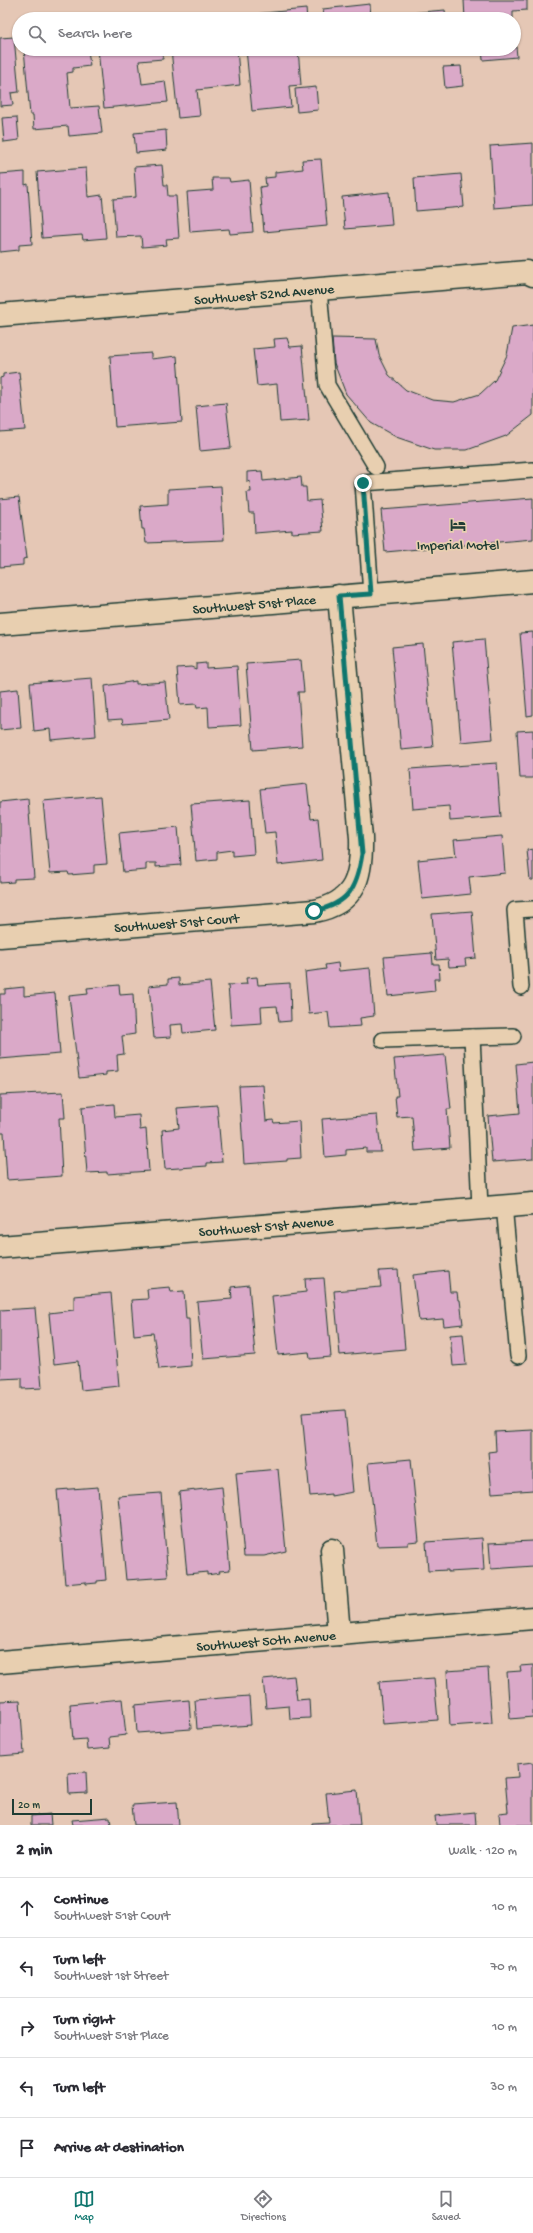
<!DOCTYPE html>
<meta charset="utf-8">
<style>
body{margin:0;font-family:"Gochi Hand",sans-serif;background:#f2f2f3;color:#2b2b33}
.scale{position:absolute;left:12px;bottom:10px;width:80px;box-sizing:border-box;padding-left:4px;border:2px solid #1f3d34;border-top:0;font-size:11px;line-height:14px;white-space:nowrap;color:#1f3d34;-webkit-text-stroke:3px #e8cfb0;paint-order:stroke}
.stop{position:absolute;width:12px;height:12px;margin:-9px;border:3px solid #0f766e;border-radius:50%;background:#fff}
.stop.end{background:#0f766e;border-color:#fff;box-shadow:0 1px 4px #0008}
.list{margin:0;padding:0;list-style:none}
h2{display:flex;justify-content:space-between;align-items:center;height:52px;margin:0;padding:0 16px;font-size:17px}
h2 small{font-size:13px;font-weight:400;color:#7c7c81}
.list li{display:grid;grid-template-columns:26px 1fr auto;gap:12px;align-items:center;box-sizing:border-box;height:60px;padding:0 16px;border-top:1px solid #e1e1e2}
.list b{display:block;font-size:15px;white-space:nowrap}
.list p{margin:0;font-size:13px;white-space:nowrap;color:#7c7c81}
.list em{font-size:13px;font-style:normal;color:#7c7c81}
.icon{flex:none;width:22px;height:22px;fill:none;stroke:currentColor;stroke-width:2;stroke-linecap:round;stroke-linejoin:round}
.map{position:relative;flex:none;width:533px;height:1825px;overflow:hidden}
.search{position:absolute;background:#fff;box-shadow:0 1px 3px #0004;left:12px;right:12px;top:12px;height:44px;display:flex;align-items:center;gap:10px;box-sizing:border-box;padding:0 14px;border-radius:22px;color:#7c7c81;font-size:15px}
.sheet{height:352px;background:#fff}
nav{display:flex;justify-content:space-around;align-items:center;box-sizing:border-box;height:56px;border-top:1px solid #e1e1e2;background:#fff;font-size:11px;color:#7c7c81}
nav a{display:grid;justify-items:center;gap:2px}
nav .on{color:#0f766e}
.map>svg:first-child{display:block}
.building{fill:#daa9c8;stroke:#1f3d34}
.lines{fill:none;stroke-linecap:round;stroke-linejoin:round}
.lane-casing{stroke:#1f3d34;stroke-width:18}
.street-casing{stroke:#1f3d34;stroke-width:25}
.lane{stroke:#e8cfb0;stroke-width:15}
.street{stroke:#e8cfb0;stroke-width:22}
.route{stroke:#0f766e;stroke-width:5}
.labels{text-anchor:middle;stroke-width:3.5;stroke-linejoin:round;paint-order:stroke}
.street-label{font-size:14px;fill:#1f3d34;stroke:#e8cfb0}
.poi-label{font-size:14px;fill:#1f3d34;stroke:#e8cfb0}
</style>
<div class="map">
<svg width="533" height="1825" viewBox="0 0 533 1825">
<rect width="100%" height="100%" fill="#e5c7b5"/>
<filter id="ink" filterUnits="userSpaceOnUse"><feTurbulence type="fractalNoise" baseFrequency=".025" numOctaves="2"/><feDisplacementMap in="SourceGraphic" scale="8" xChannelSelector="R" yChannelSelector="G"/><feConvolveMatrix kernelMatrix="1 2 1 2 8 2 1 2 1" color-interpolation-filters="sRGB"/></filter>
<g filter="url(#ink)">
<g class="building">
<polygon points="464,0 527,0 527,10 513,11 513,19 465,19"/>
<polygon points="370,4 371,19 324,19 323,9"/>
<polygon points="306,9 307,19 243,19 243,15"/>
<polygon points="445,10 446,19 398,19 397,14"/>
<polygon points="235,15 235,19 192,19"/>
<polygon points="514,25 517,57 483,60 482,49 514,49"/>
<polygon points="14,37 19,92 11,93 13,105 0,106 0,38"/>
<polygon points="24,49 88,49 90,66 73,68 73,72 67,73 70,108 99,106 102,133 69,136 68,126 34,129 33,115 30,115"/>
<polygon points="98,49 162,49 163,59 139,61 142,84 165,81 168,102 104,108"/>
<polygon points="171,49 237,49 240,85 197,90 200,116 178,118"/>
<polygon points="246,49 298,49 301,85 289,86 291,107 252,111"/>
<polygon points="461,66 463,86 445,88 443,67"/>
<polygon points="316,87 318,110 297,112 295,89"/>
<polygon points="17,117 19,140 4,142 2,118"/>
<polygon points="166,130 167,150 136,153 134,133"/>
<polygon points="533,143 533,205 494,208 490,146"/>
<polygon points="321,159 327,226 264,232 260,187 266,186 265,178 275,177 275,172 303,169 302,160"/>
<polygon points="162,165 164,185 167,185 168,196 176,196 179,238 166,239 167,245 142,247 141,236 116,237 113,199 136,197 134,167"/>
<polygon points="86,168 88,197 102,195 106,238 83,240 82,235 42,238 37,172"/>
<polygon points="25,172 25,185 28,184 32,244 19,245 19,250 0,252 0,174"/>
<polygon points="461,174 464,207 416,211 414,178"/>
<polygon points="212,178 229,178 230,182 249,180 253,232 230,234 229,229 190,232 187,192 213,190"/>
<polygon points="389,192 392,225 345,229 342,197"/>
<polygon points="533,325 533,415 506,436 467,450 434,450 396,437 371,423 346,394 334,363 332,338 376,339 379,355 389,375 406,390 432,400 454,402 480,394 495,380 507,355 512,328"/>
<polygon points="287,338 290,347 302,346 309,420 280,422 277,384 257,386 253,349 275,347 274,339"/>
<polygon points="151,353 151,359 177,356 182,422 115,427 110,356"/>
<polygon points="19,372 25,430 0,432 0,378 3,377 3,374"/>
<polygon points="226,403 231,448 200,451 196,406"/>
<polygon points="262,471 263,481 301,477 302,487 306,487 307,501 320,500 323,531 292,533 292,530 255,533 254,513 249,513 247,492 251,492 250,481 247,482 247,472"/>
<polygon points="221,486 224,540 146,543 144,529 142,529 140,506 168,504 168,489"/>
<polygon points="19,497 27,558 23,559 23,565 0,567 0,499"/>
<polygon points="533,498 533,539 385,552 381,510"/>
<polygon points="533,632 533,715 527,716 520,633"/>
<polygon points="484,639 493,739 461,742 452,642"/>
<polygon points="423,644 433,747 401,750 392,647"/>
<polygon points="301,660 304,692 298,692 302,746 253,750 246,664"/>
<polygon points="206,663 206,668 237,666 241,725 209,727 208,707 197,708 196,704 180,705 177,668 191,667 196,669 196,664"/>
<polygon points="92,678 96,736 51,740 50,729 34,731 30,683"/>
<polygon points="136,681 136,684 165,682 169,720 123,724 122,719 108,720 105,686"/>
<polygon points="18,689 21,728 0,730 0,691"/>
<polygon points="533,730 533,778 520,778 517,731"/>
<polygon points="497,763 501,817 450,821 449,806 413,809 410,769"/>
<polygon points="307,784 311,819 318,818 322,860 278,865 275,832 265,833 260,789"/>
<polygon points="101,796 107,864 94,865 94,873 69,875 68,872 50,873 43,801"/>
<polygon points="28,799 34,878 14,879 14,882 0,883 0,802"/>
<polygon points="250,800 254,854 232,856 232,850 217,852 217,859 196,861 191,804"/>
<polygon points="178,827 181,865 156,867 156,863 146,863 146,870 123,872 119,833"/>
<polygon points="502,836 505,873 469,877 471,894 422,899 418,860 456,856 454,840"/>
<polygon points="533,849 533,880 530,880 527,850"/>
<polygon points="472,911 476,958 465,959 466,966 449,967 448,959 436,960 432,914"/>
<polygon points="432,953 433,964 439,964 440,979 434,979 435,991 388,996 384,957"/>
<polygon points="338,963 339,971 370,968 374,1016 360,1018 361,1026 330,1028 328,1012 309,1014 305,972 326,969 325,965"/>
<polygon points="257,977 258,985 290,983 291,1021 279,1022 277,1006 261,1007 262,1023 231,1025 228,985 247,984 246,978"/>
<polygon points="179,978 179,985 210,982 215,1030 183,1033 182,1024 170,1025 171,1037 154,1038 149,986 168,984 168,979"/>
<polygon points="119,985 120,995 133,994 135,1034 122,1036 124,1054 117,1055 118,1071 106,1072 106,1075 79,1078 69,996 88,994 87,988"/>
<polygon points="24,987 24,996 55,993 60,1054 0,1059 0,994 5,994 5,989"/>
<polygon points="445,1055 451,1109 447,1109 450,1148 415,1151 412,1116 397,1117 395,1096 398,1096 394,1059"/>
<polygon points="533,1062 533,1159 492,1162 488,1116 520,1113 516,1064"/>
<polygon points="263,1085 266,1121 273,1120 274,1123 299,1121 301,1158 287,1159 287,1161 244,1164 239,1086"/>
<polygon points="63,1092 65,1118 59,1118 62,1176 7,1180 4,1133 0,1133 0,1095"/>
<polygon points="114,1104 115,1117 139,1115 140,1130 146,1129 149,1171 107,1174 107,1172 87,1173 82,1107"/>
<polygon points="217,1105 222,1162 207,1163 207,1166 165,1169 162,1130 179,1128 177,1108"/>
<polygon points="377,1115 381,1152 366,1152 366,1148 346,1150 346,1155 325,1157 322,1119"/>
<polygon points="398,1270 405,1349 340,1355 334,1291 381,1287 379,1271"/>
<polygon points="448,1271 450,1292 457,1292 458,1300 460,1300 463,1324 444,1326 443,1319 419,1321 413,1275"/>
<polygon points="324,1278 331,1357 310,1359 309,1352 278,1355 272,1296 306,1292 305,1279"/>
<polygon points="249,1285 255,1355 203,1359 197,1302 232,1299 231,1287"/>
<polygon points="170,1287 171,1292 184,1291 186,1319 189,1319 191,1366 159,1369 153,1333 134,1335 131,1300 148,1299 147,1289"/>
<polygon points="111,1293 119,1386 81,1390 78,1361 54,1364 49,1313 74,1310 74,1296"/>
<polygon points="35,1308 42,1388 22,1389 22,1378 0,1379 0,1310"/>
<polygon points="463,1334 466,1365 453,1366 450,1335"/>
<polygon points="345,1410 353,1492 331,1496 331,1494 310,1496 302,1413"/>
<polygon points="533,1430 533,1490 492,1493 488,1452 496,1451 495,1432"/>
<polygon points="411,1459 419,1541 408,1542 408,1545 377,1546 368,1463"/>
<polygon points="278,1469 286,1551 264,1556 244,1556 236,1473"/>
<polygon points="98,1487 106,1580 97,1581 97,1583 86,1584 86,1582 65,1584 57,1490"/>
<polygon points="222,1487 230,1570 219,1571 220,1573 207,1575 207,1572 187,1574 179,1492"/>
<polygon points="161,1493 168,1577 126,1580 118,1496"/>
<polygon points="482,1538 484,1570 448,1572 448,1570 428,1571 426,1542"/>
<polygon points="533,1541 533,1566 491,1569 489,1543"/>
<polygon points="533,1665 533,1717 510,1719 507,1672 521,1671 520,1666"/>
<polygon points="488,1668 492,1723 450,1726 447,1671"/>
<polygon points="294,1676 297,1700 309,1699 310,1718 290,1719 289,1706 266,1708 263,1679"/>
<polygon points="434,1678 438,1720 383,1724 379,1682"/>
<polygon points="249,1696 251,1725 197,1729 195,1700"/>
<polygon points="122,1699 126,1735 109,1737 110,1748 87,1750 86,1739 73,1740 70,1704"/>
<polygon points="20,1700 24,1754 0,1756 0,1701"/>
<polygon points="189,1700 191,1729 137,1733 135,1705"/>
<polygon points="533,1762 533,1825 500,1825 499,1813 508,1812 505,1778 518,1777 517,1764"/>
<polygon points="86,1772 87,1793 69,1794 68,1773"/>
<polygon points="357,1790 360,1825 312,1825 312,1823 329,1822 326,1793"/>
<polygon points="177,1802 179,1825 134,1825 132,1805"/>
<polygon points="475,1812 476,1825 436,1825 435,1816"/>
<polygon points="50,1814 51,1825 31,1825 31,1816"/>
<polygon points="110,1817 111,1825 73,1825 72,1820"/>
</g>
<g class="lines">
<defs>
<g id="lane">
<polyline points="319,289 327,385 376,467"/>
<polyline points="371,594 363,483 533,470"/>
<polyline points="521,987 515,910 533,909"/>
<polyline points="472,1037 513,1036"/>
<polyline points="383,1040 472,1037 480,1207"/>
<polyline points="504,1205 518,1356"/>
</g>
<g id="street">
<path id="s1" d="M 0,315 L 527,272 L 533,275"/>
<path id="s2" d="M 0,624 L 533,581"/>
<path id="s3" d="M 0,936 L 314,911 C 356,903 362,876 361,838 L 339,596"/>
<path id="s4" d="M 0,1247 L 533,1204"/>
<polyline points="332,1550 339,1634"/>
<path id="s5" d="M 0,1662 L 533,1618"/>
</g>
</defs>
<use href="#lane" class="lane-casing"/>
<use href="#street" class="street-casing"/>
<use href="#lane" class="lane"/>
<use href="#street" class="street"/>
</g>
</g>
<g class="lines" filter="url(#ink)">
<path class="route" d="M 314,911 C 349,904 357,887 362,854 L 339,596 L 371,594 L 363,483"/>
</g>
<defs>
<symbol id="hotel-bare" viewBox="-9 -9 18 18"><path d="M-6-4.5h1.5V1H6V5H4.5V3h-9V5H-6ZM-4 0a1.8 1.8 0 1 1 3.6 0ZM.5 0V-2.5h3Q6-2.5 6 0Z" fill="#1f3d34" stroke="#e8cfb0" stroke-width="2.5" paint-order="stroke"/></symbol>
</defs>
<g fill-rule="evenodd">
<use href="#hotel-bare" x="447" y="514" width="22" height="22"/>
</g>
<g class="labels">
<g class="street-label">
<text dy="5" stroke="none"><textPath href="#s1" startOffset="265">Southwest 52nd Avenue</textPath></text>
<text dy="5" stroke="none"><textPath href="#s2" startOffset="255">Southwest 51st Place</textPath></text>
<text dy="5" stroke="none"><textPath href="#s3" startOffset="177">Southwest 51st Court</textPath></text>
<text dy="5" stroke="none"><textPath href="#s4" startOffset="267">Southwest 51st Avenue</textPath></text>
<text dy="5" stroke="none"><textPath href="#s5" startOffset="267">Southwest 50th Avenue</textPath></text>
</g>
<g class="poi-label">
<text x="458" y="549">Imperial Motel</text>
</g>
</g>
</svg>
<div class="scale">20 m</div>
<div class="stop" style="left:314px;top:911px"></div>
<div class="stop end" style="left:363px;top:483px"></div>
<div class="search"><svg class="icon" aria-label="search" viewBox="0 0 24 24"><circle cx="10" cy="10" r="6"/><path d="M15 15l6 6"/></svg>Search here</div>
</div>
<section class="sheet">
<h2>2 min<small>Walk · 120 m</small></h2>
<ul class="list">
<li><svg class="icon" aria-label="ahead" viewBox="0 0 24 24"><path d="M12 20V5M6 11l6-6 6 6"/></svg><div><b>Continue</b><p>Southwest 51st Court</p></div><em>10 m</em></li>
<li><svg class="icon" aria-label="left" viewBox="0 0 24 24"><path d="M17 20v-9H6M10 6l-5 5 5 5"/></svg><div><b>Turn left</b><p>Southwest 1st Street</p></div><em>70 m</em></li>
<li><svg class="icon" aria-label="right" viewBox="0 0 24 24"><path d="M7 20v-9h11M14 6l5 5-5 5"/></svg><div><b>Turn right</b><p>Southwest 51st Place</p></div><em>10 m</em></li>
<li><svg class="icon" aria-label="left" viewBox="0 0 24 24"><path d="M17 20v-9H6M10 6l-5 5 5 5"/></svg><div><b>Turn left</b></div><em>30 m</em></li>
<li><svg class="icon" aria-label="arrive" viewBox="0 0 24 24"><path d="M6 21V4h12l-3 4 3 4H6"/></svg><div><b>Arrive at destination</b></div></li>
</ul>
</section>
<nav>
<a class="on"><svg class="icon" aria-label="map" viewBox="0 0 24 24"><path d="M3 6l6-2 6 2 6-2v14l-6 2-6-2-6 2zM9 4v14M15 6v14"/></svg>Map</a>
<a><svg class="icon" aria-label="directions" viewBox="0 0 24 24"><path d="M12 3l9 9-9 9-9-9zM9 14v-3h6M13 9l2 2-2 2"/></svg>Directions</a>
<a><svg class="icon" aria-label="saved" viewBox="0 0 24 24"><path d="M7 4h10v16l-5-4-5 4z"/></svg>Saved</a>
</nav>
